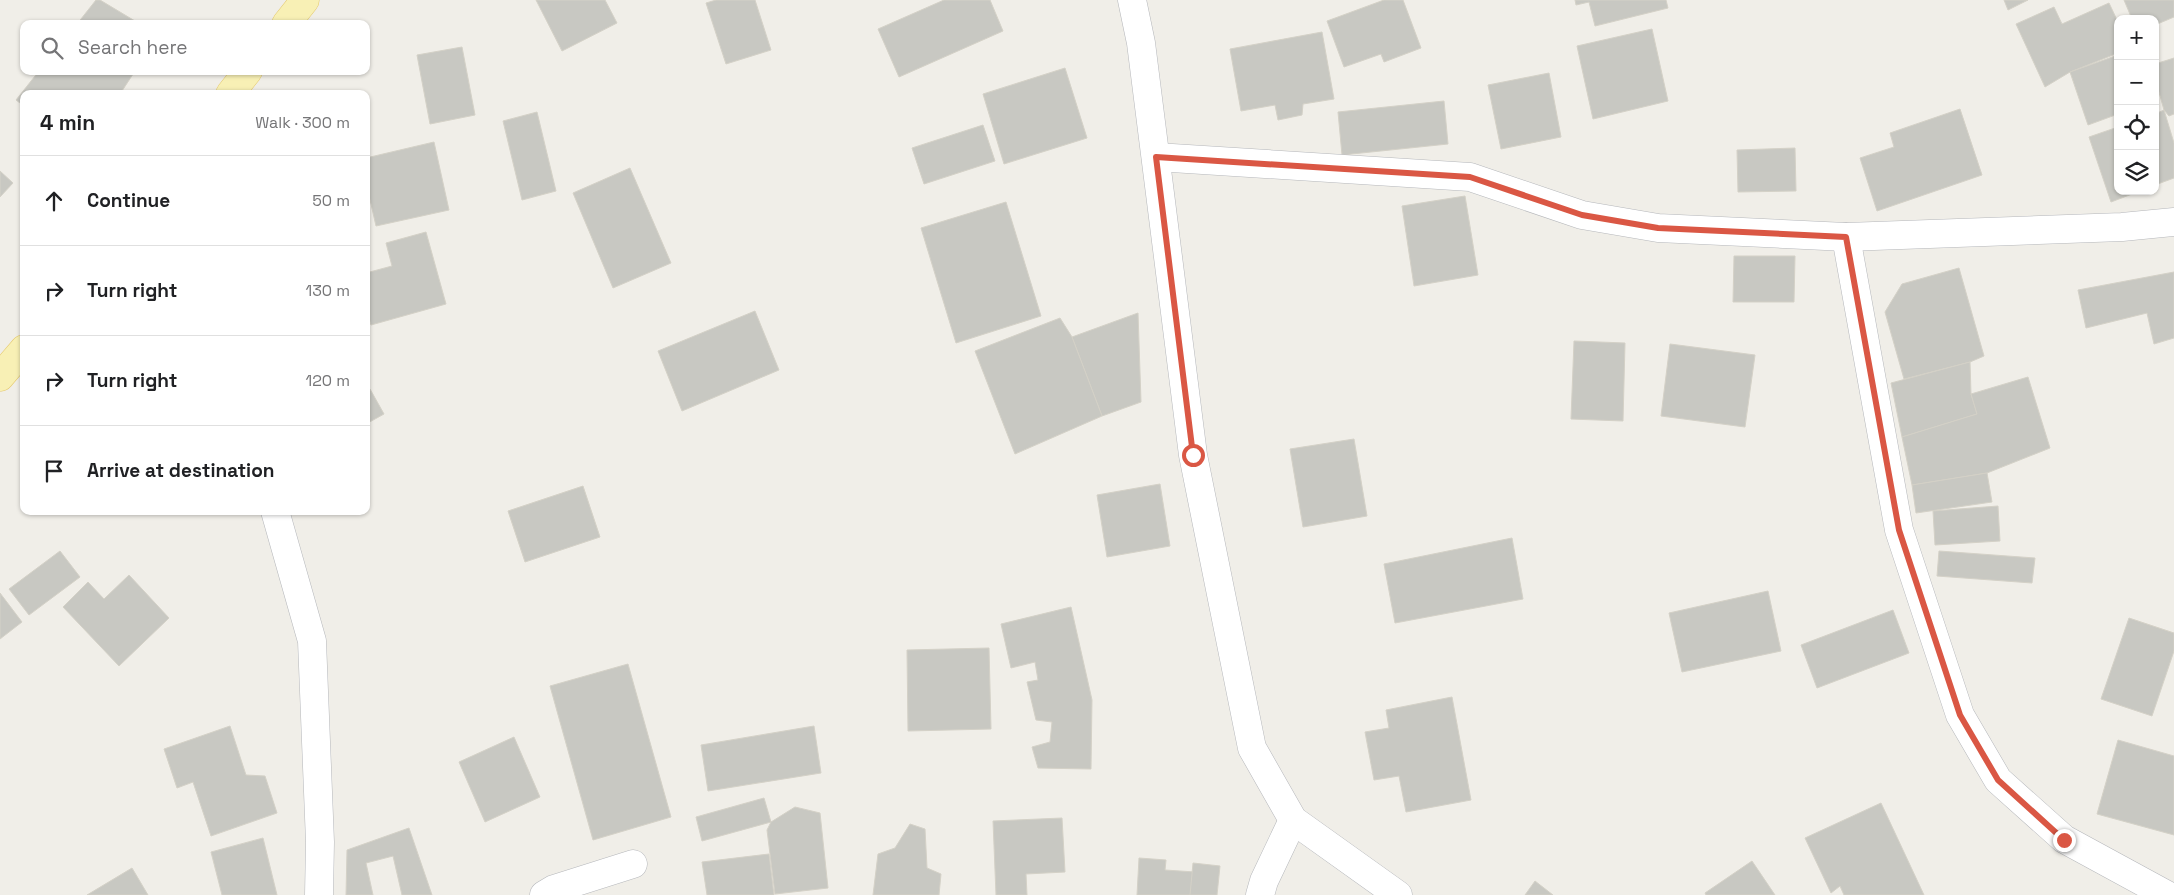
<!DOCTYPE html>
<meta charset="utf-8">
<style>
body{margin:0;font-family:"Space Grotesk",sans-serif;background:#f2f2f2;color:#202124}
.controls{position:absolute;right:15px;top:15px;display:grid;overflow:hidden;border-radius:10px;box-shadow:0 1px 4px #0004}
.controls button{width:45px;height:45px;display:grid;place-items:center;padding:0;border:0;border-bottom:1px solid #e0e0e0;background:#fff;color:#202124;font:25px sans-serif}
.stop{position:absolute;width:15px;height:15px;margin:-11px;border:4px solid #da5744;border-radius:50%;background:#fff}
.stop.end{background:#da5744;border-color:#fff;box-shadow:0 1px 5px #0008}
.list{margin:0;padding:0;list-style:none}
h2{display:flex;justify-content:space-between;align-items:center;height:65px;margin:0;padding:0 20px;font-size:21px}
h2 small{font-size:16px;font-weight:400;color:#757577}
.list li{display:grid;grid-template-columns:32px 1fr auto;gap:15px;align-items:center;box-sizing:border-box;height:90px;padding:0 20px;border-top:1px solid #e0e0e0}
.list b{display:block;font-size:19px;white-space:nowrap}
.list em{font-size:16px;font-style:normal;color:#757577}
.icon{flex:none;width:28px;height:28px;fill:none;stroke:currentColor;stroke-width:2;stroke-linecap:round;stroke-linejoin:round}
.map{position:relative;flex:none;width:2174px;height:895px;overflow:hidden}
.search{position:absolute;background:#fff;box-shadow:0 1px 4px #0004;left:20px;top:20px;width:350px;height:55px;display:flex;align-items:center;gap:12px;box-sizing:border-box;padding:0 18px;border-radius:10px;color:#757577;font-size:19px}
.panel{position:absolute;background:#fff;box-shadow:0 1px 4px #0004;left:20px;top:90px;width:350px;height:425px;border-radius:10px}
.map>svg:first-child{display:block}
.building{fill:#c8c8c2;stroke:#d4d1c7}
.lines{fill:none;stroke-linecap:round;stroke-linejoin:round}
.street-casing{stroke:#b5b7bb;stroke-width:29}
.primary-casing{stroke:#e5c86c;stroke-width:29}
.street{stroke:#fff;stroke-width:28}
.primary{stroke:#f8f0b5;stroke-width:28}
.route{stroke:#da5744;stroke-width:6}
</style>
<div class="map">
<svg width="2174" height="895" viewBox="0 0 2174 895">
<rect width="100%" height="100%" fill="#f0eee8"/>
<g class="building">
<polygon points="96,0 100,0 140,24 77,24"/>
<polygon points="536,0 605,0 617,23 562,51"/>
<polygon points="716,0 755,0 771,50 726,64 706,3"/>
<polygon points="944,0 990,0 1003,31 899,77 878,29"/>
<polygon points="1384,0 1403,0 1421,48 1384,62 1381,54 1344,67 1327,21"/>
<polygon points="1575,0 1666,0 1668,8 1595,26 1589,2 1576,5"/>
<polygon points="2004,0 2028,0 2008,10"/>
<polygon points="2124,0 2174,0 2174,17 2155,25 2155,19 2132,19"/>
<polygon points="2109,3 2118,22 2118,53 2070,72 2045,87 2016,24 2054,7 2062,24"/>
<polygon points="1652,29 1668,101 1593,119 1577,46"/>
<polygon points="1322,32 1334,99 1303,104 1302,115 1278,120 1275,105 1241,111 1230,49"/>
<polygon points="462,47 475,115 430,124 417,55"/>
<polygon points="2118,55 2118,114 2088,125 2070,72"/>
<polygon points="2174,58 2174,114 2169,116 2164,110 2155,78 2155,64"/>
<polygon points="1065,68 1087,138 1004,164 983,94"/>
<polygon points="39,71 135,71 120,94 24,94 24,106 16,100"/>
<polygon points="1549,73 1561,137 1501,149 1488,85"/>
<polygon points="1444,101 1448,144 1342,155 1338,112"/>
<polygon points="1960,109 1982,175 1877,211 1860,158 1894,147 1890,133"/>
<polygon points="2164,110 2174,143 2174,178 2155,185 2155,114"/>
<polygon points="537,112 556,191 522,200 503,121"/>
<polygon points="983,125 995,161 924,184 912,148"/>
<polygon points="2118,127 2118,191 2140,191 2111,202 2089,137"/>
<polygon points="434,142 449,210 376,226 366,182 366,158"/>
<polygon points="1795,148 1796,191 1738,192 1737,150"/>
<polygon points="630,168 671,263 613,288 573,193"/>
<polygon points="0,171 13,183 0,197"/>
<polygon points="1465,196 1478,275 1414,286 1402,206"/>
<polygon points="1006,202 1041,316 956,343 921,228"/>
<polygon points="426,232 446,304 371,325 366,308 366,273 392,266 386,243"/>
<polygon points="1734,256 1795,256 1794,302 1733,302"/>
<polygon points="1959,268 1984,356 1970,362 1904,379 1885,312 1902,284"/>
<polygon points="2174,272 2174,338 2154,344 2147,313 2086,328 2078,290"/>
<polygon points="755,311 779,370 682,411 658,351"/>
<polygon points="1138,313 1141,402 1102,416 1072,337"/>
<polygon points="1060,318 1072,337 1102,416 1015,454 975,351"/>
<polygon points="1574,341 1625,343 1623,421 1571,419"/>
<polygon points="1670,344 1755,355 1745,427 1661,416"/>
<polygon points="1970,362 1971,394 1977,414 1902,437 1891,383"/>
<polygon points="2028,377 2050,448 1987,473 1912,485 1902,437 1977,414 1971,394"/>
<polygon points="370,389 384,414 366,424 366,391"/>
<polygon points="1354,439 1367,516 1303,527 1290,449"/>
<polygon points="1987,473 1992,502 1916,513 1912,485"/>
<polygon points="1160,484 1170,546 1107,557 1097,495"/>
<polygon points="583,486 600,537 525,562 508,511"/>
<polygon points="1998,506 2000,541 1935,545 1933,511"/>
<polygon points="1512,538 1523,599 1395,623 1384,564"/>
<polygon points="60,551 80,577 29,615 9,589"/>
<polygon points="1939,551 2035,558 2032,583 1937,576"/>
<polygon points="129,575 169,618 119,666 63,607 88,582 104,599"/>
<polygon points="1768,591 1781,651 1682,672 1669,613"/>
<polygon points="0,593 22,622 0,639"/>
<polygon points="1071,607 1092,700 1091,769 1038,768 1032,747 1050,742 1052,722 1036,720 1027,682 1038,680 1035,662 1011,668 1001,624"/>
<polygon points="1893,610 1909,653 1817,688 1801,645"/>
<polygon points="2129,618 2174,633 2174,651 2152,716 2101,699"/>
<polygon points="989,648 991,729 908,731 907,650"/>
<polygon points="628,664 671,817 593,840 550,686"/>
<polygon points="1452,697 1471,800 1406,812 1399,776 1374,780 1365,732 1389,728 1386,710"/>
<polygon points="230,726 246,775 265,776 277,813 211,836 193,782 177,788 164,749"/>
<polygon points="814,726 821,773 708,791 701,745"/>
<polygon points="514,737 540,797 485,822 459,762"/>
<polygon points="2118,740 2174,756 2174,835 2097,814"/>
<polygon points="764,798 771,822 702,841 696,817"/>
<polygon points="1881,803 1924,895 1844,895 1840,886 1831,893 1805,838"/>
<polygon points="795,807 820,813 828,888 775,894 767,830 771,822"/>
<polygon points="1062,818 1065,872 1026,874 1027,895 996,895 993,821"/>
<polygon points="910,824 925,829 927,868 941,874 939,895 873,895 878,854 895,848"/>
<polygon points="409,828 432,895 402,895 393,856 366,863 373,895 346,895 347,850"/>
<polygon points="263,838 277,895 222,895 211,852"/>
<polygon points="769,854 774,895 707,895 702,862"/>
<polygon points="1139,858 1166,860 1165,870 1195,872 1193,895 1137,895"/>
<polygon points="1752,861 1775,895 1706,895 1705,893"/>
<polygon points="1193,863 1220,866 1217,895 1190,895"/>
<polygon points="132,868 148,895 87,895"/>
<polygon points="1535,881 1553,895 1525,895"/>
</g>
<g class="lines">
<defs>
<g id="street">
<polyline points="1132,0 1141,43 1193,455 1252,748 1293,820 1398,895"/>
<polyline points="1156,157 1470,177 1582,215 1658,228 1846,237 2122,227 2174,222"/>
<polyline points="1846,237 1899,530 1960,715 1998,780 2064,839 2167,895"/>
<polyline points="275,511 312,641 320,842 319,895"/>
<polyline points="544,895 554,889 633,864"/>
<polyline points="1260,895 1264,881 1293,820"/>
</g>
<g id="primary">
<polyline points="286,24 305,0"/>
<polyline points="230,94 248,71"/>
<polyline points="0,377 24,349"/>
</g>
</defs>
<use href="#street" class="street-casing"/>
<use href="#primary" class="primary-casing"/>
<use href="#street" class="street"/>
<use href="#primary" class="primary"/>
</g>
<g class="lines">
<polyline class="route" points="1193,455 1156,157 1470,177 1582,215 1658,228 1846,237 1899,530 1960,715 1998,780 2064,840"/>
</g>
</svg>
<div class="controls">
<button>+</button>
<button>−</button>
<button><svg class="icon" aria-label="locate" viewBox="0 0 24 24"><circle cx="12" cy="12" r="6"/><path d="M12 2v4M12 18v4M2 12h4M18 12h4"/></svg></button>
<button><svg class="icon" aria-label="layers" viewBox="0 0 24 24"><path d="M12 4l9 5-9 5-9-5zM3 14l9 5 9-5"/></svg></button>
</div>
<div class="stop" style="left:1193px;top:455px"></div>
<div class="stop end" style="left:2064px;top:840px"></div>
<div class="search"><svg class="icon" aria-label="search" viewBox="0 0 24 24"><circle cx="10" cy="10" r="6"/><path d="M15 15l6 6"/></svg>Search here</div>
<section class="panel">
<h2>4 min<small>Walk · 300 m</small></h2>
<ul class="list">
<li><svg class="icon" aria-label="ahead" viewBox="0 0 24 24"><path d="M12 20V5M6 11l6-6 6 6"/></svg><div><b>Continue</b></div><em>50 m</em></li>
<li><svg class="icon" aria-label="right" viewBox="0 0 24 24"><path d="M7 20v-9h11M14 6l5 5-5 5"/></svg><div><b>Turn right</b></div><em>130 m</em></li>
<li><svg class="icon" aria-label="right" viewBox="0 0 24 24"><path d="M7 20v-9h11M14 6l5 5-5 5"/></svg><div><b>Turn right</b></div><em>120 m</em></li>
<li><svg class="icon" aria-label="arrive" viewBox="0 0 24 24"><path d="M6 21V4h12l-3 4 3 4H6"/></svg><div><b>Arrive at destination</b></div></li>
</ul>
</section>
</div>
